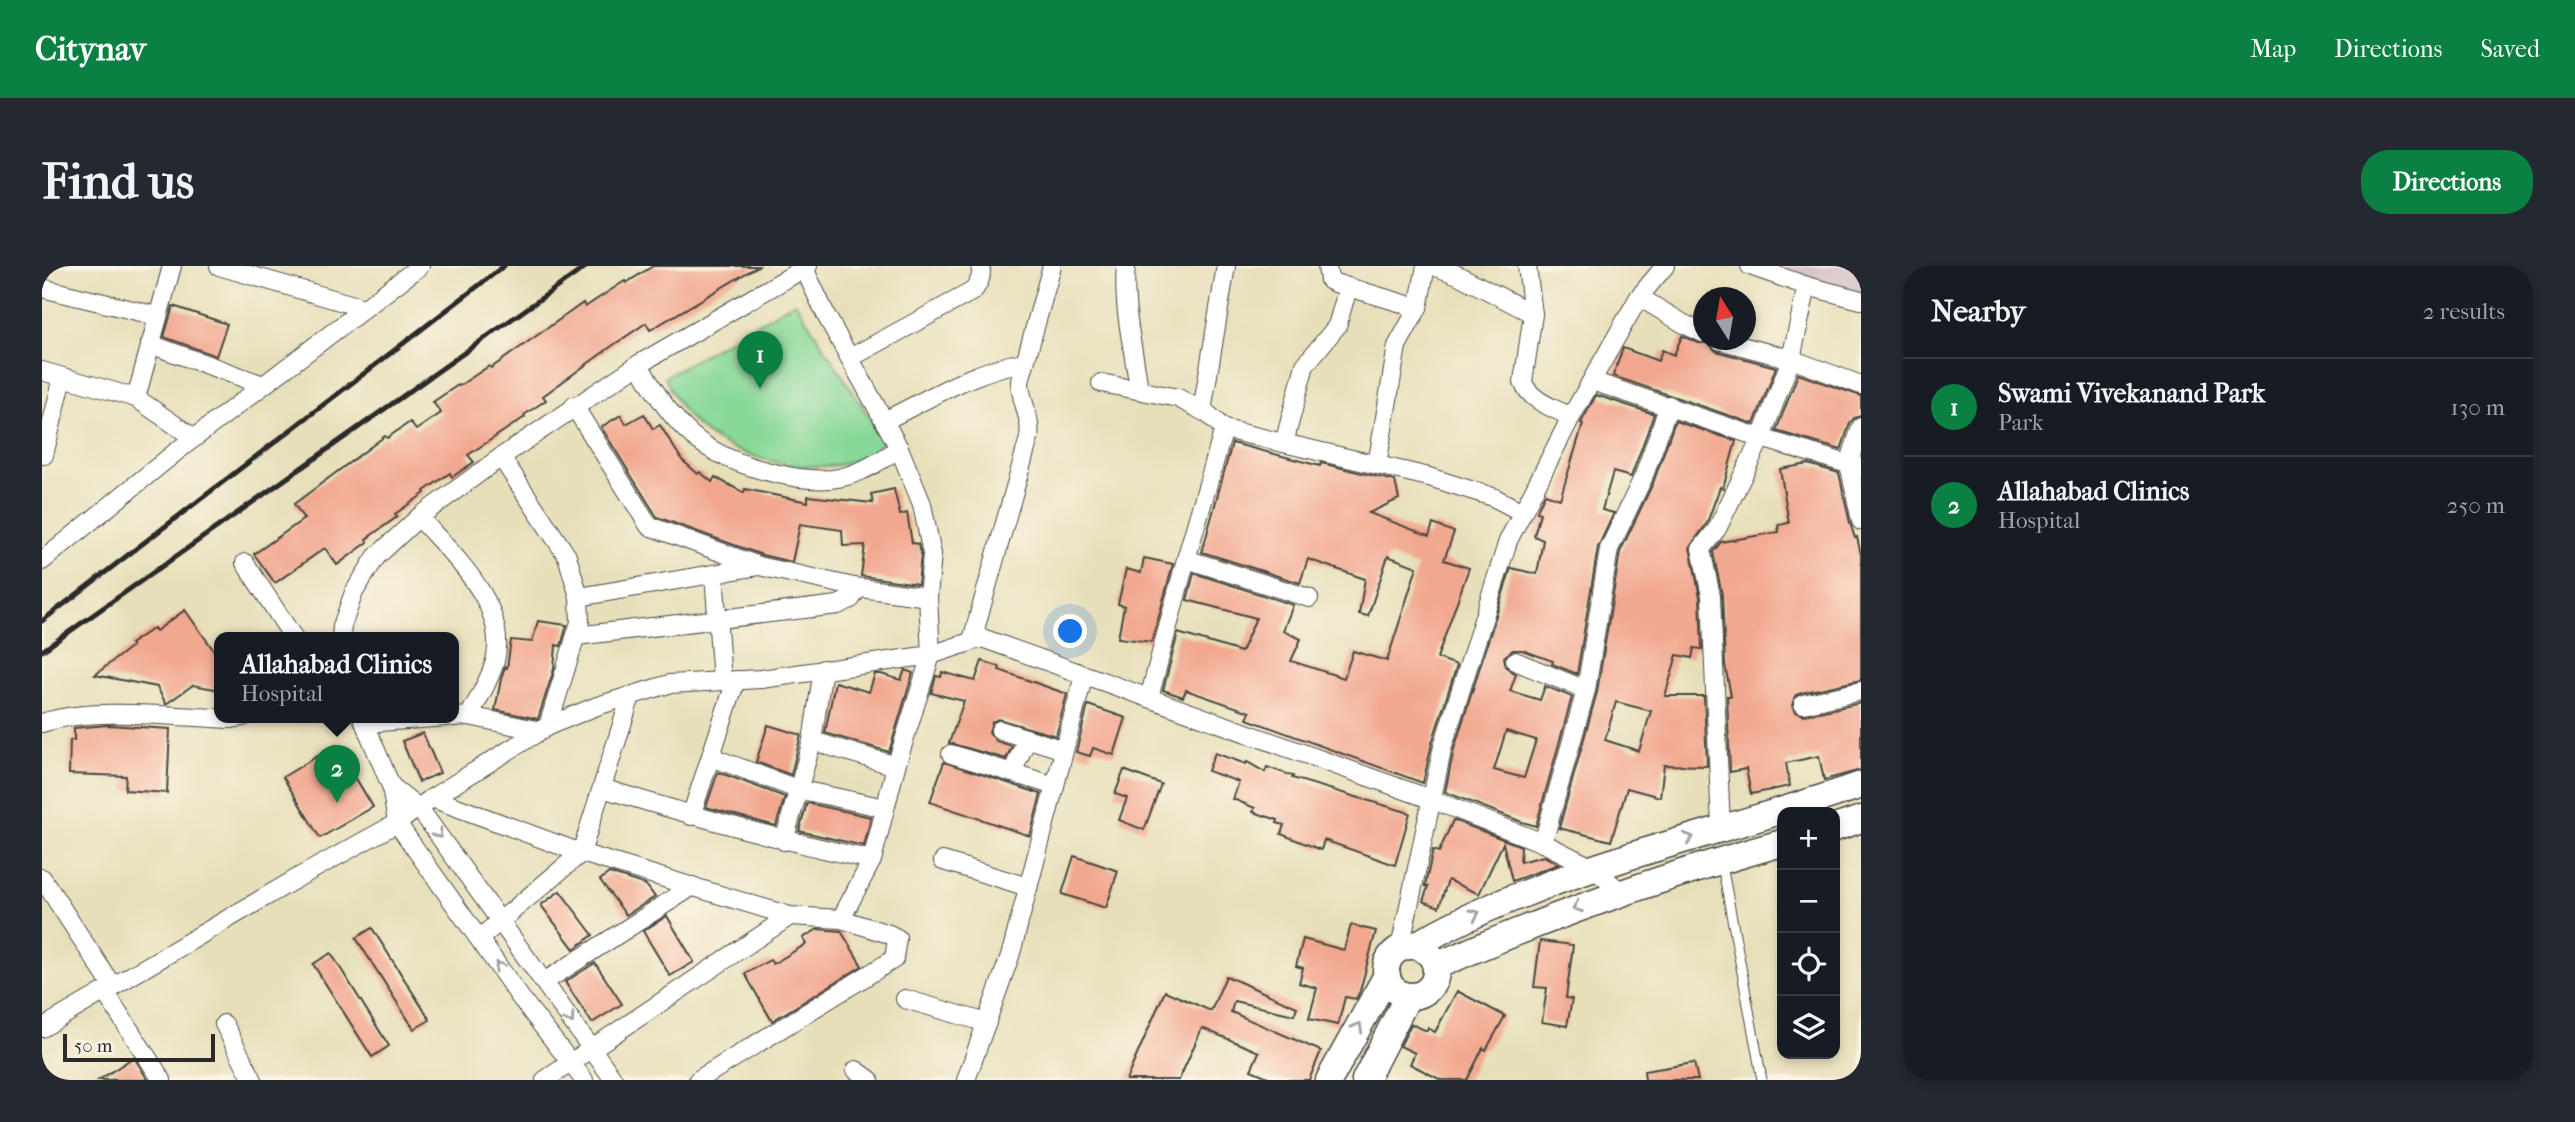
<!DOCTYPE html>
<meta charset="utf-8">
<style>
body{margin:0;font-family:"IM FELL French Canon",serif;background:#242831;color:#f1f3f6}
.controls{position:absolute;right:21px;bottom:21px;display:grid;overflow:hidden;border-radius:14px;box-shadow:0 4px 10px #0003}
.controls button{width:63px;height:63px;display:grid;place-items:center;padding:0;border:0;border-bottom:2px solid #363941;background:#171b24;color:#f1f3f6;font:35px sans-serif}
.compass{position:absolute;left:1651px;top:21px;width:63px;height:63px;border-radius:50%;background:#171b24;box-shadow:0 4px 10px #0003;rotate:349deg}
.scale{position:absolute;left:21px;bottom:18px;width:152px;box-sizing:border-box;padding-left:7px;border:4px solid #2b2b2b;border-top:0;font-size:19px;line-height:24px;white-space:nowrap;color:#2b2b2b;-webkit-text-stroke:5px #fcf5e5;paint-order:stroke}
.you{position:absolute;left:1029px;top:366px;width:24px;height:24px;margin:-18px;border:5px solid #fff;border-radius:50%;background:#1a73e8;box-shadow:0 0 0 10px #1a73e833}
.badge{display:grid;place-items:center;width:46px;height:46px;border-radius:50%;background:#0b8043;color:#fff;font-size:23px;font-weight:700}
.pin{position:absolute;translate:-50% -58px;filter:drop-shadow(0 2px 4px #0008)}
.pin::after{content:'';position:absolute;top:37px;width:24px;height:21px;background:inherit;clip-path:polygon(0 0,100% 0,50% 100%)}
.popup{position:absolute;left:172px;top:366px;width:245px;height:91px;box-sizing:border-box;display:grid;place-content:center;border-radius:14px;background:#171b24;filter:drop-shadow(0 2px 5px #0005);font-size:23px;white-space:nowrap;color:#9ea1a6}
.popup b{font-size:26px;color:#f1f3f6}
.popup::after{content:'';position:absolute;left:50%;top:100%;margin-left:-14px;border:14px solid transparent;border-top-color:#171b24}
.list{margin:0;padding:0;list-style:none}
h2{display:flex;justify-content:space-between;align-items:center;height:91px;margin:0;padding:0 28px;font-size:30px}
h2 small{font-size:23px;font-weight:400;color:#9ea1a6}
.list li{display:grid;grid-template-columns:46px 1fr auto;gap:21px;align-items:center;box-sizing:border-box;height:98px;padding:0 28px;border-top:2px solid #363941}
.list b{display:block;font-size:26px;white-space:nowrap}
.list p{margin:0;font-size:23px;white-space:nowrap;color:#9ea1a6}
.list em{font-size:23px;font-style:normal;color:#9ea1a6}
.icon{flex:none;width:38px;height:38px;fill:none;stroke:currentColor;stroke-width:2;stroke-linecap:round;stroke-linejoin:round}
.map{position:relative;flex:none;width:1819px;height:814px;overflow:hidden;border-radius:28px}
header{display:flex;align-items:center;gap:42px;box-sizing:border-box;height:98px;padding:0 35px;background:#0b8043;color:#fff}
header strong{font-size:33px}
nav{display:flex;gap:38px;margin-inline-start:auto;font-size:24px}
.intro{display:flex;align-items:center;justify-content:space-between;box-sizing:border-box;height:168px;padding:0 42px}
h1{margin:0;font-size:49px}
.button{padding:18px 32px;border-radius:28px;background:#0b8043;color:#fff;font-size:24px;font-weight:700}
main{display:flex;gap:42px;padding:0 42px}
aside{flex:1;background:#171b24;border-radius:28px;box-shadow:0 4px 10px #0003}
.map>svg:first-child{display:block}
.industrial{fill:#d2bec2}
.green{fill:#87d899;stroke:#598262;stroke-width:2}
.building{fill:#f2a890;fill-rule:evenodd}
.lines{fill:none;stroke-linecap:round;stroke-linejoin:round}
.service-casing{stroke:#474640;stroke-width:11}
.minor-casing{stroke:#474640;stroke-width:20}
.secondary-casing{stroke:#474640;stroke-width:29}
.service{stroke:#fff;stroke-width:9}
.minor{stroke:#fff;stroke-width:18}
.secondary{stroke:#fff;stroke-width:26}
.rail{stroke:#2b2b2b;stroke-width:5}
.oneway{stroke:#a0a0a0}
</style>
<header>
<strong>Citynav</strong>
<nav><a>Map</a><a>Directions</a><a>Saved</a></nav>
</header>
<div class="intro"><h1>Find us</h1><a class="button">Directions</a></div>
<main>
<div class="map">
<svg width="1819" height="814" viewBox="0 0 1819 814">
<rect width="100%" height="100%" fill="#fcf5e5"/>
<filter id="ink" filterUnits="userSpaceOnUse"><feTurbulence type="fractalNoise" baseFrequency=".0143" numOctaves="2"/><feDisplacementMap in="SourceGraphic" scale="14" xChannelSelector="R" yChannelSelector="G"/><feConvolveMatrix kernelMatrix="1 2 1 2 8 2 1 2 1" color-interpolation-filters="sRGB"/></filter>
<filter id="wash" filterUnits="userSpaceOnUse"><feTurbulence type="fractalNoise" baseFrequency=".00686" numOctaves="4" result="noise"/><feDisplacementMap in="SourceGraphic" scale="28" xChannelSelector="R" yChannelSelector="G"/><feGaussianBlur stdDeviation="1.57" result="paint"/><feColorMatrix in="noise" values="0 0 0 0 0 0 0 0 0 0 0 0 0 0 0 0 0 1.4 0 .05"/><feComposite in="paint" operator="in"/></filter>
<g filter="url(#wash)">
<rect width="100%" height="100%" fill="#e7dfba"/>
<polygon class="industrial" points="1745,0 1819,0 1819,36 1743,11"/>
<path class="green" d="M 753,36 L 842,174 C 834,182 827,189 816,193 C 772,213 684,191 651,156 C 638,143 630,129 623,111 Z"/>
<g id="blocks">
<g class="building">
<polygon points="611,0 716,0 608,64 604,57 570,80 501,130 504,134 482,149 483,151 426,189 432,196 410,211 408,207 382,225 383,227 353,248 355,251 324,273 326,276 295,299 283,282 233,317 212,288 262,253 252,238 343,170 345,172 368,156 374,164 399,147 391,136 416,119 417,120 447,100 449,102 541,37 543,41 575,20 583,15 584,17"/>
<polygon points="131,40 185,58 174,90 122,71"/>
<polygon points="1640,70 1657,77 1666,77 1674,85 1734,101 1712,158 1571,110 1581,82 1616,95 1620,84 1632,89"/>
<polygon points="1756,108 1819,130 1819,150 1812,152 1808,157 1799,184 1734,165"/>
<path d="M 1554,129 L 1612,148 L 1589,211 L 1571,206 L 1560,244 L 1572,247 L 1556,281 L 1535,408 L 1510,398 L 1511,395 L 1480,384 L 1471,384 L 1462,391 L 1464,401 L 1474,408 L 1468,425 L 1498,434 L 1503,420 L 1530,431 L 1494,560 L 1480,556 L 1403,526 L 1412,483 L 1469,302 L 1495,308 L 1501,274 L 1492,270 L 1498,247 L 1495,246 L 1497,240 L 1503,228 L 1518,233 L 1541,158 L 1539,157 ZM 1464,465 L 1494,474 L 1482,512 L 1452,504 Z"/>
<polygon points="602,148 611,163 618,159 640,194 656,208 658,206 670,216 673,211 702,227 703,223 766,236 766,230 831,237 829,228 852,223 858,249 865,247 870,277 876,278 879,289 876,318 819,310 823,279 801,280 800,264 758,258 750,296 720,289 615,251 559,161 579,149 584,158"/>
<path d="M 1633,155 L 1694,175 L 1681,222 L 1678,221 L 1665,257 L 1648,281 L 1658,331 L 1660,383 L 1652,382 L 1650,392 L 1635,389 L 1623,430 L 1662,430 L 1665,500 L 1622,499 L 1618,531 L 1585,522 L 1569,575 L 1517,562 L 1555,426 L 1578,286 L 1611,217 ZM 1574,436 L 1609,445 L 1597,485 L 1563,474 Z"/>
<polygon points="1190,177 1278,200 1279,197 1353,215 1357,233 1327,247 1387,270 1391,258 1412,266 1402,294 1427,302 1395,392 1415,399 1390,477 1381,517 1205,453 1208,446 1144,424 1141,431 1121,424 1136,367 1199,386 1214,352 1145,334 1152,307 1251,339 1241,365 1259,373 1249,395 1302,412 1311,385 1345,395 1375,301 1346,290 1326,350 1317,348 1323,313 1266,293 1258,317 1160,286"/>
<polygon points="1766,198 1797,207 1808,257 1813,272 1815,271 1819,289 1819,414 1759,427 1753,430 1750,440 1753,446 1763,449 1819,437 1819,504 1782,514 1777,490 1744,497 1748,520 1709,528 1704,503 1688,506 1685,430 1689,430 1683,399 1680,329 1671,286 1679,276 1737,266 1736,259 1747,257 1738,203"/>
<polygon points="1102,292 1131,298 1110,376 1076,372 1082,340 1076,338 1084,303 1099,307"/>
<polygon points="143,344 178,393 178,424 151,419 124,438 115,421 53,409 90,380 88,378 112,362 114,365"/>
<polygon points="496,355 525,359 519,380 514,379 512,403 496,453 453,444 459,413 463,401 465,402 469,374 490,376"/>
<polygon points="940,395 958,401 957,404 1025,428 1014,470 956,453 950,456 947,466 954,475 970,480 964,493 907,477 922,435 889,427 894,410 899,411 900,406 933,415"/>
<polygon points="863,404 871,407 847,486 783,467 793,416 827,426 833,408 839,408 859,414"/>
<polygon points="1046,439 1084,452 1072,489 1051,482 1048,490 1034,486"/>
<polygon points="66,459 128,463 125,527 83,524 84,510 27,508 28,474 32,474 32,462"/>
<polygon points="726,459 759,469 749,509 714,496"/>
<polygon points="381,467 398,507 377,516 360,475"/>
<polygon points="294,479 331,541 278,572 241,511"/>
<polygon points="1173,487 1204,498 1205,496 1223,506 1225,501 1251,510 1250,512 1368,547 1353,599 1282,574 1279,584 1239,568 1242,559 1235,557 1236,554 1211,546 1213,542 1191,533 1197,516 1166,505"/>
<polygon points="902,496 999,528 988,570 888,536"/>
<polygon points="1082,504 1119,518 1102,564 1077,554 1085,532 1073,528"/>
<polygon points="676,506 743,531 734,560 664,541"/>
<polygon points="765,537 829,551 822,580 757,565"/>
<polygon points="1411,554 1479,580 1478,596 1502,590 1517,598 1470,615 1461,577 1437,628 1406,614 1397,641 1381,635 1386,621 1383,620 1391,584 1397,586"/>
<polygon points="1032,590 1076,605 1064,642 1020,628"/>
<polygon points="567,607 604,619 613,631 584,649 558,614"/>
<polygon points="518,625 551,669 532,683 499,639"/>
<polygon points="625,650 652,696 628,710 601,665"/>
<polygon points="1309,659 1334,665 1318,725 1314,733 1303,731 1296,759 1267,753 1275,722 1257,717 1261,702 1254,700 1261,673 1302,684"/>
<polygon points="330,662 388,754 372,763 314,672"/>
<polygon points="776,663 799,665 820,700 730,755 703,708 728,694 731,698 764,678 761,672"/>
<polygon points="1498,675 1531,679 1524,732 1530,733 1525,760 1500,756 1505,722 1492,721"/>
<polygon points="289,687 347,780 330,791 271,698"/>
<polygon points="553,697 580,738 550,757 523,716"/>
<polygon points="1184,710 1255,741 1252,749 1192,735 1189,746 1279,785 1267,814 1233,814 1209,804 1217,786 1160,762 1137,814 1084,814 1123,725 1169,745"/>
<polygon points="1415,725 1463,750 1444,784 1441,782 1425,814 1399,814 1368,798 1373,787 1358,780 1369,758 1385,765 1386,762 1393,766"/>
<polygon points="92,791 106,814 57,814"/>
<polygon points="1652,797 1656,814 1603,814 1602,805"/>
</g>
</g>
</g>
<g filter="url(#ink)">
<use href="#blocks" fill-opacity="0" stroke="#474640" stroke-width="2"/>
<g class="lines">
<defs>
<polyline id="service" points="1680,599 1720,814"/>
<g id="minor">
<polyline points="177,0 322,42"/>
<path d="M 1084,0 C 1080,42 1092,83 1097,124"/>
<polyline points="1285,0 1287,14 1293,17 1376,42"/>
<polyline points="1392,0 1416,9 1491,48"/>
<path d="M 1485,0 L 1491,48 L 1481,116 C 1488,135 1512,142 1529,151"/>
<polyline points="1708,0 1765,20 1819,34"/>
<polyline points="0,22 115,50"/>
<polyline points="1597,31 1642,58 1661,67"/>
<polyline points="1677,74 1749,93 1819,119"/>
<polyline points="108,78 221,119"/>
<path d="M 808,92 L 931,25 C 937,17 941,10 938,0"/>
<path d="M 597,98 C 631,161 661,191 732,207 C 785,220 812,215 857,182"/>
<polyline points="0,105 94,132 152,172"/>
<polyline points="1550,115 1719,172 1819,202"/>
<polyline points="1059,117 1136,132 1166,148 1182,163 1387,211 1451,231 1480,246"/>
<polyline points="94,132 130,0"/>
<polyline points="532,140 607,260 717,300 812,321 886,331"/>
<polyline points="1160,145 1184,0"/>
<path d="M 842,155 C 887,133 932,104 982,96"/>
<polyline points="1819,161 1807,198 1819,255"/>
<polyline points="1242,177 1263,99 1295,60 1306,22"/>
<polyline points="2,189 21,111"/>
<polyline points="459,191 525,290 537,331 538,356 506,460"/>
<polyline points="1335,199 1355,80 1376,42 1384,0"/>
<path d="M 377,251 C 410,289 467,338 453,395 C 448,414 436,433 427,450 L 412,451"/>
<polyline points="1144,293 1267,332"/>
<polyline points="0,295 135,185 378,0"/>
<polyline points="203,297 251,371"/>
<polyline points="672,308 680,415"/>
<polyline points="537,331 717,300"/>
<polyline points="534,370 796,339 809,333 816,322"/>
<polyline points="299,371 300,360 312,326 334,291 377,251 459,191 597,98 766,0"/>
<path d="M 930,374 L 987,172 C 990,151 978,135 978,115 L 1010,0"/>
<polyline points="1473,395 1544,424"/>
<polyline points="1107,432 1144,293 1182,163"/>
<polyline points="1761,438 1819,425"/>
<polyline points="427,450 499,465"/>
<polyline points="320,451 349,520 355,557 478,731 542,814"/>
<path d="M 0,457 C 50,440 135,451 190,453 L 201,451"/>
<polyline points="323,457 405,451"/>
<polyline points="958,464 1022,484"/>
<polyline points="770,475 854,500"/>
<polyline points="909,488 1013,520"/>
<polyline points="669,491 755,523 843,542"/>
<polyline points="970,507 985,473"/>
<polyline points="349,520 377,542 572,814"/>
<path d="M 560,522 C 650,550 739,574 830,594"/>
<polyline points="390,532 539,587 748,650 799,653 830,594 854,500 889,389 886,331 890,288 880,238 857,182 785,51 761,0"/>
<polyline points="649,550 694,414"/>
<polyline points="1679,562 1669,330 1659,283 1675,263 1719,172 1749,93 1765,20"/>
<polyline points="742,575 770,475 781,403"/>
<polyline points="1501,577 1544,424 1567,283 1601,212 1627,139"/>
<polyline points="901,595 986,621"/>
<polyline points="0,612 71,721"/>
<polyline points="438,672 539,587 589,430"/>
<polyline points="1358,682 1401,480 1466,275 1529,151 1597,31 1623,0"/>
<polyline points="502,716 651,620"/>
<polyline points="63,726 120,814"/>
<polyline points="863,733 945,757"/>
<polyline points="182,758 211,814"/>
<polyline points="0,762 257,611 355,557 390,532 506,460 555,440 627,418 719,413 889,389 940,372 1391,534 1501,577 1551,602 1579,626"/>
<polyline points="814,804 828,814"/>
<polyline points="503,814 748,650"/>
<polyline points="656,814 852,693 855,672 847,668 799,653"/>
<polyline points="924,814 969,687 1042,409"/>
</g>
<g id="secondary">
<polyline points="1793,562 1819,553"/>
<circle cx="1369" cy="705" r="25"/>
<path d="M 1373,680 C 1408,658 1445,642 1484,627 C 1593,583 1708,558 1819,519"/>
<path d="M 1394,700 C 1507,650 1622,610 1740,577"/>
<polyline points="1287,814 1345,709"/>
<polyline points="1323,814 1366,730"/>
</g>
</defs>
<use href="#service" class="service-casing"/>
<use href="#minor" class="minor-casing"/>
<use href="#secondary" class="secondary-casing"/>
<use href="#service" class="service"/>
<use href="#minor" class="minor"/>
<use href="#secondary" class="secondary"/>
<g class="rail">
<polyline points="0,355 462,0"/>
<polyline points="0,385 545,0"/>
</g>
</g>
<defs><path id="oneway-chevron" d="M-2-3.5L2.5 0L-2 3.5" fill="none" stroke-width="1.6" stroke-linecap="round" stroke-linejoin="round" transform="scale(1.75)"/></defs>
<g class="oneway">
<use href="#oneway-chevron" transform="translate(396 568) rotate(54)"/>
<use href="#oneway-chevron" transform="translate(1647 572) rotate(-17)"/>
<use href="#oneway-chevron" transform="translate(1535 641) rotate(160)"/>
<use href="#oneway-chevron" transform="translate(1433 648) rotate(-24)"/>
<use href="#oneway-chevron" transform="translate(457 700) rotate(-124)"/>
<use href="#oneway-chevron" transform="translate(528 753) rotate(55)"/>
<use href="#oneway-chevron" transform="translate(1316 761) rotate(-61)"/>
</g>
</g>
</svg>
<div class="controls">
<button>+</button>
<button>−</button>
<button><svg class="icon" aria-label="locate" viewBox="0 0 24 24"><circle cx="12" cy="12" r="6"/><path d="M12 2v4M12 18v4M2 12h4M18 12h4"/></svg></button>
<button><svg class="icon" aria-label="layers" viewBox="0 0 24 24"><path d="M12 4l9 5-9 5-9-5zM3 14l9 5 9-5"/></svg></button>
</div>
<svg class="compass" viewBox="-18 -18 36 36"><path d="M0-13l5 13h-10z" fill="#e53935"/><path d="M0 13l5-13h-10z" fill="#9ea1a6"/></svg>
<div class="scale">50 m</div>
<div class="you"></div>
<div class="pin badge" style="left:718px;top:123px">1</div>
<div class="pin badge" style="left:295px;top:537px">2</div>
<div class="popup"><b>Allahabad Clinics</b>Hospital</div>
</div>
<aside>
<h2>Nearby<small>2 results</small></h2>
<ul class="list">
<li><span class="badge">1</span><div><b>Swami Vivekanand Park</b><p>Park</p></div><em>130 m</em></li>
<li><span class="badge">2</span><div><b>Allahabad Clinics</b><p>Hospital</p></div><em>250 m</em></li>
</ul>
</aside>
</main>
